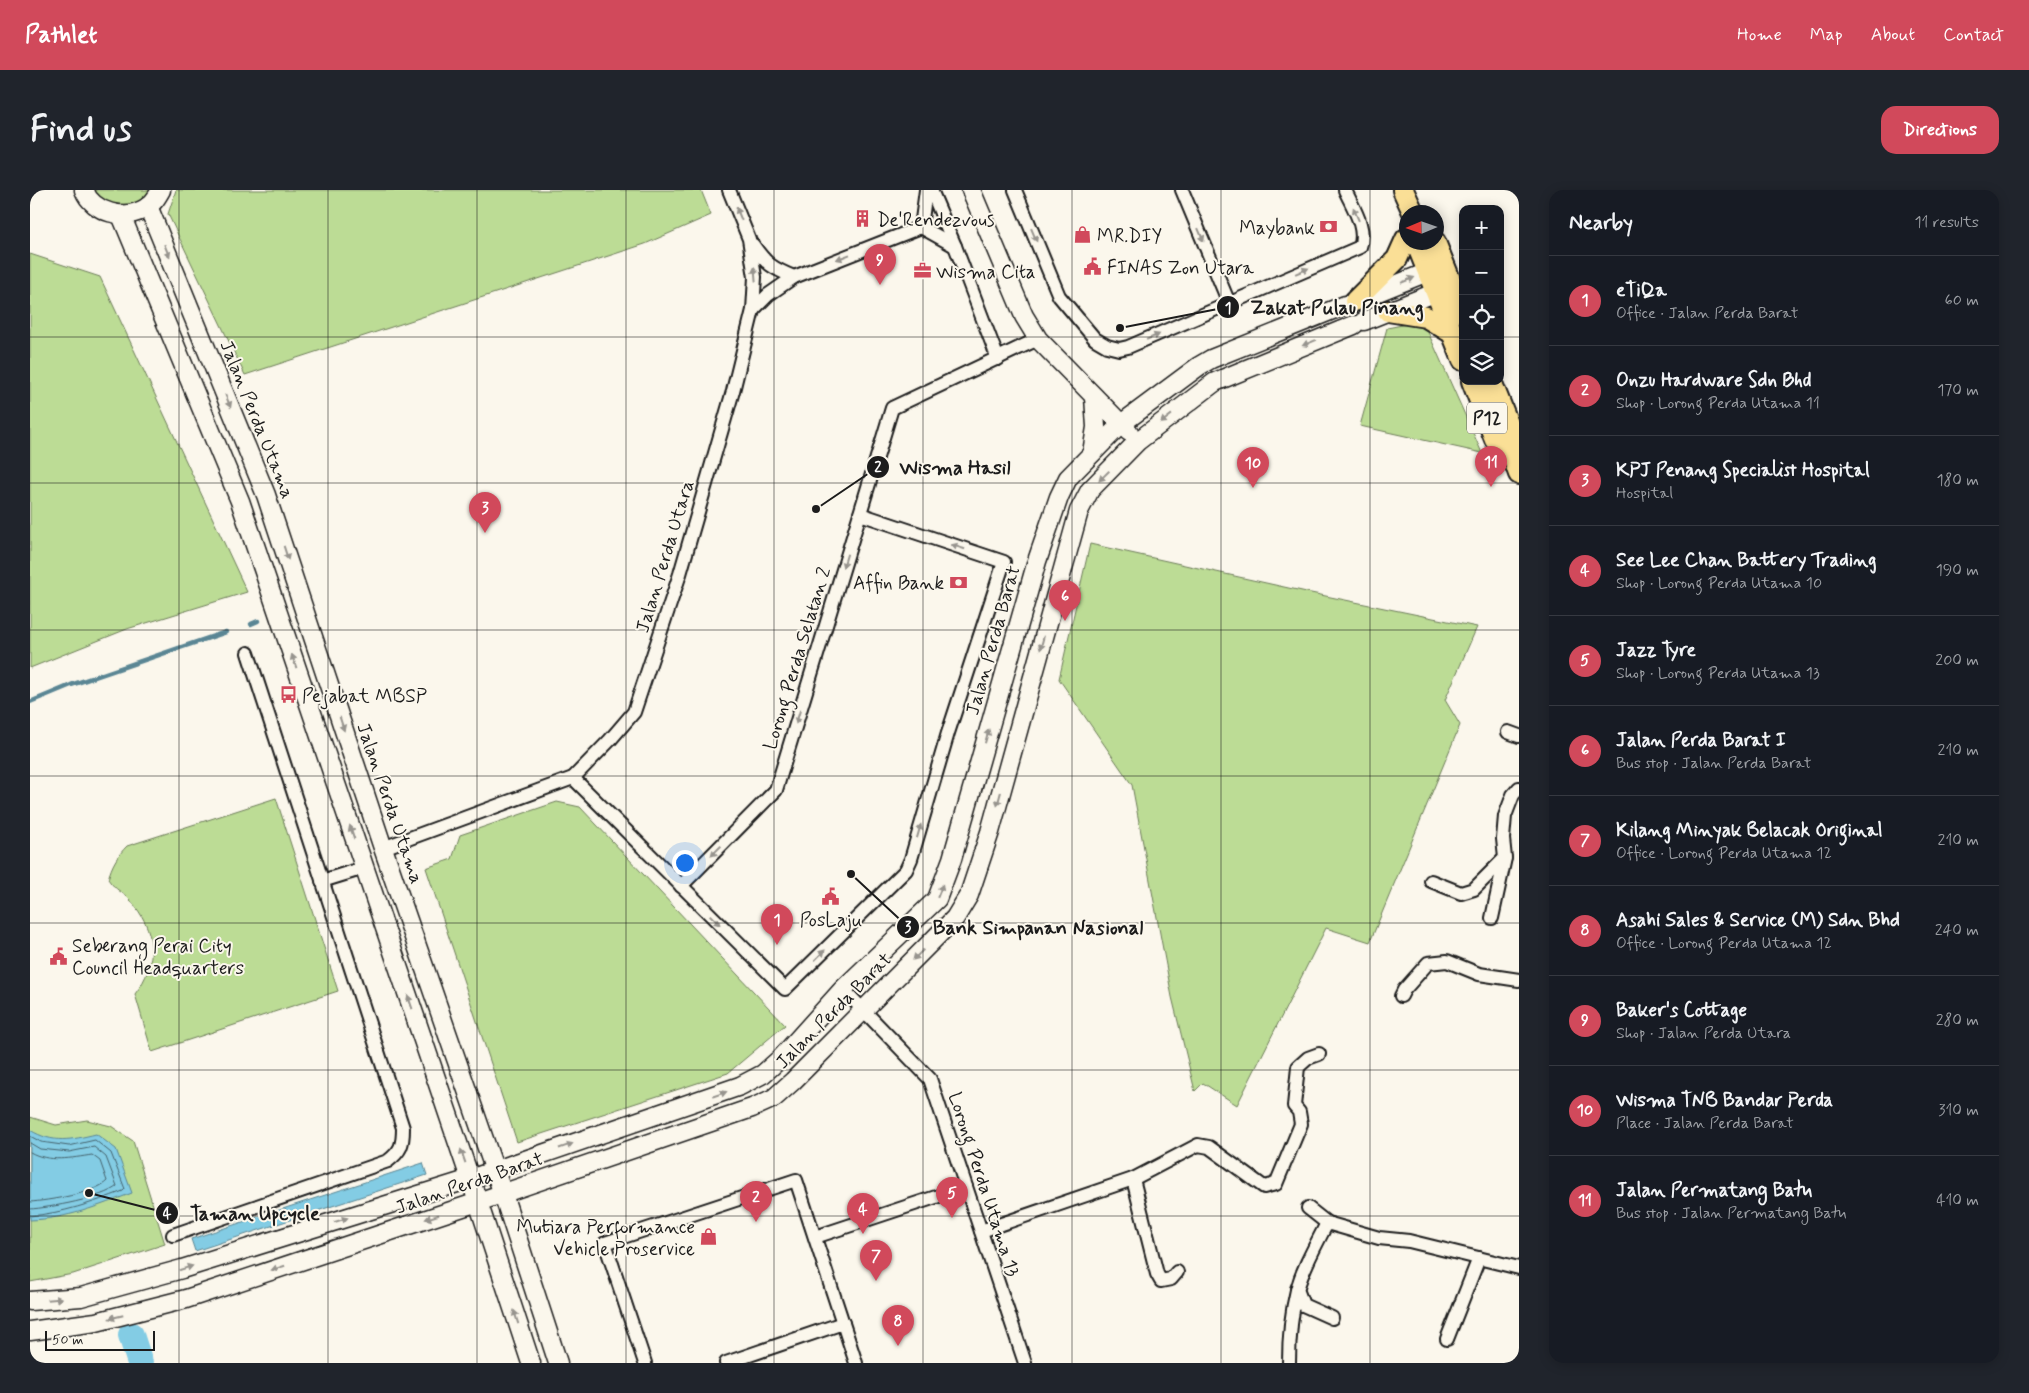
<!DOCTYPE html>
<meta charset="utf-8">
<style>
body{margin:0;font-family:Mynerve,sans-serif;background:#20242c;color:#f1f3f6}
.controls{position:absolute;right:15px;top:15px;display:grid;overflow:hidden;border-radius:10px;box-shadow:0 2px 12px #0003}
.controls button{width:45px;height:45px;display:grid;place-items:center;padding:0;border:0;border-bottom:1px solid #363941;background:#171b24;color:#f1f3f6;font:25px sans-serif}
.compass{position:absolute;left:1369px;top:15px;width:45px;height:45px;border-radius:50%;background:#171b24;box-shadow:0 2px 12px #0003;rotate:268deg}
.scale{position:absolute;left:15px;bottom:12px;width:110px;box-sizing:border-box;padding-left:5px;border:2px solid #1c1c1c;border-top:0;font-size:14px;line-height:18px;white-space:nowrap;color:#1c1c1c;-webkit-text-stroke:4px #fbf7ec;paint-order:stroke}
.you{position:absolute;left:654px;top:672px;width:18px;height:18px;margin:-12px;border:4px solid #fff;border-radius:50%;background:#1a73e8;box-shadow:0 0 0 8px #1a73e833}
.badge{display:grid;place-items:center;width:32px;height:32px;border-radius:50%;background:#d1495b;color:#fff;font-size:16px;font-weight:700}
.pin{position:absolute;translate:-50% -41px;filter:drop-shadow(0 1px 2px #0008)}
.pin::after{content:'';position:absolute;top:26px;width:18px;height:15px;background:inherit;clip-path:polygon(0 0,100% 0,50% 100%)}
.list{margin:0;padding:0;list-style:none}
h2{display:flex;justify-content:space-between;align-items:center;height:65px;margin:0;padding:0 20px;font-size:21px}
h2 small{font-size:16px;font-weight:400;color:#9ea1a6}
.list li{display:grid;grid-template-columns:32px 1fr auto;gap:15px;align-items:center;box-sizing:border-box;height:90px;padding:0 20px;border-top:1px solid #363941}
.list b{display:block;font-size:19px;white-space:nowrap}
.list p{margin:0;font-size:16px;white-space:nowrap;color:#9ea1a6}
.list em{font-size:16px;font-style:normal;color:#9ea1a6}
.icon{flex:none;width:28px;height:28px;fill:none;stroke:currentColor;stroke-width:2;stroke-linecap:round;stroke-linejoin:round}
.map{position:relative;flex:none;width:1489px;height:1173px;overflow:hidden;border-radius:15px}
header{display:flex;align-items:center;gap:30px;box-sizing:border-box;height:70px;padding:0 25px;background:#d1495b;color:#fff}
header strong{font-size:24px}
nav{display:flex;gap:28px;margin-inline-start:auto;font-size:18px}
.intro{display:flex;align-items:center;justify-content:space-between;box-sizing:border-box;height:120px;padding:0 30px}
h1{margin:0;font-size:35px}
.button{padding:12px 22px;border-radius:15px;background:#d1495b;color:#fff;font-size:18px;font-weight:700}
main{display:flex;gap:30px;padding:0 30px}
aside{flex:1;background:#171b24;border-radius:15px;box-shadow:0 2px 12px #0003}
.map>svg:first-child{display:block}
.green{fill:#bcdc95;stroke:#6c7c58}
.water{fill:#83cce4;stroke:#5a8694}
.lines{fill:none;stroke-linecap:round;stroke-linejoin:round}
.shore{stroke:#45626c;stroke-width:1}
.stream{stroke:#5a8694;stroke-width:4.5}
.river{stroke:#83cce4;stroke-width:26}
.street-casing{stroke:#1c1c1c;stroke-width:16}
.secondary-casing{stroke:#1c1c1c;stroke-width:21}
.primary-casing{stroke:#1c1c1c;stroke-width:24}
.street{stroke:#fbf7ec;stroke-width:12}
.secondary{stroke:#fbf7ec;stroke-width:18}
.primary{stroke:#fadf96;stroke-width:20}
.oneway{fill:#97948e}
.grid{fill:none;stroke:#1c1c1c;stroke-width:1;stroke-opacity:0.55}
.labels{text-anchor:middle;stroke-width:4;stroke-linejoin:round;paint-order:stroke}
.shield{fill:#fbf7ec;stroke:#5f5e5a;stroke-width:1}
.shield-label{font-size:18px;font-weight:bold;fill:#1c1c1c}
.poi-label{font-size:19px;fill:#1c1c1c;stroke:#fbf7ec;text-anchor:start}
.street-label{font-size:19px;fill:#1c1c1c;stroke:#fbf7ec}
.leader{fill:none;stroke:#1c1c1c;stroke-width:2}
.callout-dot{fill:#1c1c1c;stroke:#fbf7ec;stroke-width:2}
.mark-label{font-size:15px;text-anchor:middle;font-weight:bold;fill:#fff}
.callout-label{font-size:20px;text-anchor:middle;font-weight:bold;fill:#1c1c1c;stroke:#fbf7ec;stroke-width:4;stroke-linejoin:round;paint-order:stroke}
</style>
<header>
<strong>Pathlet</strong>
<nav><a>Home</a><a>Map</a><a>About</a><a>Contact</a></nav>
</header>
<div class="intro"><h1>Find us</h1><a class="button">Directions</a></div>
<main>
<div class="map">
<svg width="1489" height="1173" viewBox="0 0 1489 1173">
<rect width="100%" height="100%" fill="#fbf7ec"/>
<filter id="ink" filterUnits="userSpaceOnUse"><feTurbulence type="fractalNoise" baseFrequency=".02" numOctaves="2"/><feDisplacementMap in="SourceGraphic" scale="10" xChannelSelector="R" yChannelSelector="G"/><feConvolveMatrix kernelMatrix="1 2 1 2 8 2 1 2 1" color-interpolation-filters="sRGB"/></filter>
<g filter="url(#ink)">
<g class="green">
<path d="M 63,0 L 121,0 C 107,23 77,20 63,0 Z"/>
<polygon points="146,0 671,0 681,25 615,54 215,185 138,24"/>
<polygon points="0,64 70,87 217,402 97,439 0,478"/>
<polygon points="1393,131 1452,263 1330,236 1357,138"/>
<polygon points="1060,354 1281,403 1447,437 1415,510 1430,535 1340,752 1296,738 1207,915 1173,893 1165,901 1142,807 1102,595 1029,489"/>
<path d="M 246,608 L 308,801 L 122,862 L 105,804 C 129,773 126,739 100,710 C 92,701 86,701 78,689 C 82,675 87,666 97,656 Z"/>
<polygon points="527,612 550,617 755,835 698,883 487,952 396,678 422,669 430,645"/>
<polygon points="0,927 26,935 57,930 81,936 103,951 135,1054 43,1084 0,1092"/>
</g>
<g class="water">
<path d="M 0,940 C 23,954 41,950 66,944 L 86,959 L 102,1003 C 69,1016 36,1029 0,1030 Z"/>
<polygon points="393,973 397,985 165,1061 161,1049"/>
</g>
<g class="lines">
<g class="shore">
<path d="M 0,946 L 11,952 L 39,956 L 65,950 L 81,963 L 95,999 L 93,1001 C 63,1013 33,1023 0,1026"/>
<path d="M 0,953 L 10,959 L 39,962 L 64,957 L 76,967 L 87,996 C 74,1008 19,1018 0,1019"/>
<path d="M 0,962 C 19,973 42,968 62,965 L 70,971 L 77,991 C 66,1003 17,1011 0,1012"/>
</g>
<g class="stream">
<polyline points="221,434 228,431"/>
<polyline points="0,512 41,495 196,442"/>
</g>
<polyline class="river" points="101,1145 110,1173"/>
<defs>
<g id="street">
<polyline points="901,0 925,56 968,169"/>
<path d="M 985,0 L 1029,106 L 1065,149 L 1077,156 L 1089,159 L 1098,157 L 1330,57 C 1337,38 1323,18 1315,0"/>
<polyline points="1152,0 1199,113"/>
<polyline points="891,37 925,56"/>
<polyline points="891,37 896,0"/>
<path d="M 723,55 C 736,74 742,78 764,87"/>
<polyline points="723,120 738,105 764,87 891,37"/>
<polyline points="1478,542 1489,546"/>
<polyline points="543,588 755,799 876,680 881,669 918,543 974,372 830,324"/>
<polyline points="353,658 543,588 580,550 604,522 650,384 703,201 723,120 725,87 719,49 699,0"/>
<polyline points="292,691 334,678"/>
<polyline points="1401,691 1431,703 1444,699 1475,668"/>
<polyline points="651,696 746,600 862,218 1008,149"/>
<polyline points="1462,728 1475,668 1473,649 1475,626 1483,605 1489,598"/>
<polyline points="813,799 900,889 995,1173"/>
<polyline points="1371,806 1374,800 1398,773 1417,771 1449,784 1489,790"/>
<polyline points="1103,989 1127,1084 1131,1091 1141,1089 1147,1082"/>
<polyline points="1278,1018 1297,1033 1349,1048 1379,1051 1489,1078"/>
<polyline points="951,1041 1103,989 1168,955 1179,957 1234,997 1246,994 1271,934 1269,922 1264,916 1268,877 1278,868 1289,864"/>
<path d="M 143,1045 L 358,971 C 371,961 373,955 373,938 L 218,463"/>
<polyline points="785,1047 936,997"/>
<polyline points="1267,1099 1273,1115 1302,1128"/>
<polyline points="1417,1149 1449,1068"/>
<polyline points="615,1173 575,1053 766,990 826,1173"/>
<polyline points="696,1173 813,1133"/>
<path d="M 1259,1173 C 1259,1149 1261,1124 1267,1100 C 1273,1077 1286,1055 1297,1033"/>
</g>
<g id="secondary">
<path d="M 54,0 C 63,23 95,31 116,18 C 123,14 127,7 131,0"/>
<polyline points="941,0 994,126 1008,149 1099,242"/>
<polyline points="118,16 236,305 353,658 473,1004 528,1173"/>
<polyline points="91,25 210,311 448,1012 501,1173"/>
<polyline points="1328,110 1410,77"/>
<polyline points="1334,131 1417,98"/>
<polyline points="1062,263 1066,237 1064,207"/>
<polyline points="0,1111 51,1107 152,1079 440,989 710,896 733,884 751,868 813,799 907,709 922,669 1007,371 1029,307 1038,288 1091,234 1169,176 1181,169 1315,115"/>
<polyline points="0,1141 66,1132 156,1109 448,1012 722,918 744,908 763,891 925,728 939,705 960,642 1049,321 1060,300 1108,251 1185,192 1324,135"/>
</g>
<g id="primary">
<polyline points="1373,0 1383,22"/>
<polyline points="1386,52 1433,170"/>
<polyline points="1405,52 1433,122"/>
<polyline points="1325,111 1367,69 1376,49"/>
<polyline points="1358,121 1396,127 1422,143"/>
<polyline points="1442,191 1465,249 1480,259"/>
<polyline points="1461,191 1481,241 1480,259 1489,284"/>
</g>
</defs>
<use href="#street" class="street-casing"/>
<use href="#secondary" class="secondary-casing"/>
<use href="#primary" class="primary-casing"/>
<use href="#street" class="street"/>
<use href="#secondary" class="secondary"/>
<use href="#primary" class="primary"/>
</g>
<defs><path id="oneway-solid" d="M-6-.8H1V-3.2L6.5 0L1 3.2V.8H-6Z" transform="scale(1.25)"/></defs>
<g class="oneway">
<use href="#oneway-solid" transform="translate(709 24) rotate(-112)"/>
<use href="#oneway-solid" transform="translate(1326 24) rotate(-113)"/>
<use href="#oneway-solid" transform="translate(1004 45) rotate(67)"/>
<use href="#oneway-solid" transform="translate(1171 45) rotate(67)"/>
<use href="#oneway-solid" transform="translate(137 61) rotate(68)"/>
<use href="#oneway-solid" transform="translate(813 67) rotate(159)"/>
<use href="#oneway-solid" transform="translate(1272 81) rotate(-23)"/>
<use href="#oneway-solid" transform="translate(725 84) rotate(-95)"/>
<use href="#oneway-solid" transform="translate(1378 90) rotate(-22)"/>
<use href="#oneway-solid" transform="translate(1123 147) rotate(-23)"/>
<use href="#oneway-solid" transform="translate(1279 153) rotate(158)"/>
<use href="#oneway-solid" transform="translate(198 211) rotate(68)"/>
<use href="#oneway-solid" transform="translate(1136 229) rotate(142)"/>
<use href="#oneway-solid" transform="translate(1074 286) rotate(135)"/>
<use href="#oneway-solid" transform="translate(928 357) rotate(-162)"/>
<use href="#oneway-solid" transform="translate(256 363) rotate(72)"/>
<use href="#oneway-solid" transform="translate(815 371) rotate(107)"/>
<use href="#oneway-solid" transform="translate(1012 453) rotate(105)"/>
<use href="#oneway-solid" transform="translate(264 471) rotate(-109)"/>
<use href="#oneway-solid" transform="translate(768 527) rotate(107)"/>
<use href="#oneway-solid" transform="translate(312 534) rotate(72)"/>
<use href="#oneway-solid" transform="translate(957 546) rotate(-74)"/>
<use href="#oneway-solid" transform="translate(969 609) rotate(105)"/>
<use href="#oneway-solid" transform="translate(889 641) rotate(-74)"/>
<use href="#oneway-solid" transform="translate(322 642) rotate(-109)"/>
<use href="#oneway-solid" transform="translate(686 661) rotate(135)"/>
<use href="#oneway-solid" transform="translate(910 701) rotate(-68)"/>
<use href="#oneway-solid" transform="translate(685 730) rotate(45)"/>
<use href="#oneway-solid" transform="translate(790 765) rotate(-45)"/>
<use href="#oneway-solid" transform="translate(888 765) rotate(135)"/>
<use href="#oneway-solid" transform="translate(380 812) rotate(-109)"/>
<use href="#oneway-solid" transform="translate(690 904) rotate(-19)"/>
<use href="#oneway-solid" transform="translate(536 956) rotate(-19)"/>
<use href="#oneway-solid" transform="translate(433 966) rotate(-109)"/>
<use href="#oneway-solid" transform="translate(402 1027) rotate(162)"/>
<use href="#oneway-solid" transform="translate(311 1030) rotate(-17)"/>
<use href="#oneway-solid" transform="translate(156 1078) rotate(-17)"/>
<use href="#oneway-solid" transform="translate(248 1078) rotate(162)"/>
<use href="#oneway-solid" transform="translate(25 1109) rotate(-5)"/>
<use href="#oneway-solid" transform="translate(86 1127) rotate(166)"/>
<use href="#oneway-solid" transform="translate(486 1127) rotate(-108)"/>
</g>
</g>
<path class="grid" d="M 149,0 L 149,1173M 298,0 L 298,1173M 447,0 L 447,1173M 596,0 L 596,1173M 744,0 L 744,1173M 893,0 L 893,1173M 1042,0 L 1042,1173M 1191,0 L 1191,1173M 1340,0 L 1340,1173M 0,147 L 1433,147M 1470,147 L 1489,147M 0,293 L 1489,293M 0,440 L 1489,440M 0,586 L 1489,586M 0,733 L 1489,733M 0,880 L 1489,880M 0,1026 L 1489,1026"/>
<defs>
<symbol id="building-bare" viewBox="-9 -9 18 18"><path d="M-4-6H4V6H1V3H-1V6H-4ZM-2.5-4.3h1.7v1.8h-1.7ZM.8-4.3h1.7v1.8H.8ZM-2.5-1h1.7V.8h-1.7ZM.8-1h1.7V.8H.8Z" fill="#d1495b" stroke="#fbf7ec" stroke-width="2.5" paint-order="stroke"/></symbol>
<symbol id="bank-bare" viewBox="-9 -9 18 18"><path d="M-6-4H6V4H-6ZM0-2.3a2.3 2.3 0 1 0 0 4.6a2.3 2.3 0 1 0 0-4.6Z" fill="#d1495b" stroke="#fbf7ec" stroke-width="2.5" paint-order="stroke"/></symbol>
<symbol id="shop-bare" viewBox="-9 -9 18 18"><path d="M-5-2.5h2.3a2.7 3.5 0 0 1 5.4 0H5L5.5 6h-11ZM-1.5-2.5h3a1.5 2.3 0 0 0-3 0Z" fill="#d1495b" stroke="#fbf7ec" stroke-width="2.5" paint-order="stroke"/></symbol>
<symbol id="civic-bare" viewBox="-9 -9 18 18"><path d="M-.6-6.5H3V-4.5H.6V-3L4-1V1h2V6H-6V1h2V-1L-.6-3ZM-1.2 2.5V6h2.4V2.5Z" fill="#d1495b" stroke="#fbf7ec" stroke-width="2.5" paint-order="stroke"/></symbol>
<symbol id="office-bare" viewBox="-9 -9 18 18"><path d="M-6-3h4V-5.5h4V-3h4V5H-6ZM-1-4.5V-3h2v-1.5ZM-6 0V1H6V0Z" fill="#d1495b" stroke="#fbf7ec" stroke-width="2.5" paint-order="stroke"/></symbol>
<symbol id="bus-bare" viewBox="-9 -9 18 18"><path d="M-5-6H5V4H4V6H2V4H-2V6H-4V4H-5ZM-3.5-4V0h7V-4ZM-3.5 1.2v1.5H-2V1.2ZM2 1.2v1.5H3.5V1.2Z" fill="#d1495b" stroke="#fbf7ec" stroke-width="2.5" paint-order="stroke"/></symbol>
</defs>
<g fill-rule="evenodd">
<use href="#building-bare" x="820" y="16" width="25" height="25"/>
<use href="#bank-bare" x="1286" y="24" width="25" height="25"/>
<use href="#shop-bare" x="1040" y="32" width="25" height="25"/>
<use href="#civic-bare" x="1050" y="64" width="25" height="25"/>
<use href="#office-bare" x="880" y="68" width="25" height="25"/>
<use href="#bank-bare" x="916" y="380" width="25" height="25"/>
<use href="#bus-bare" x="246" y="492" width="25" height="25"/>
<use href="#civic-bare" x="788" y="694" width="25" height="25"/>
<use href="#civic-bare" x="16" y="754" width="25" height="25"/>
<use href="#shop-bare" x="666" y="1034" width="25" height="25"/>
</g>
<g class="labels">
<rect class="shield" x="1437" y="212.5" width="40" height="31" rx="4"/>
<g class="shield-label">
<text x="1457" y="234">P12</text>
</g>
<g class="poi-label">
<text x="847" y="36">De'Rendezvous</text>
<text x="1285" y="44" text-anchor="end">Maybank</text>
<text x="1067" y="52">MR.DIY</text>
<text x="1077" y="84">FINAS Zon Utara</text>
<text x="906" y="88">Wisma Cita</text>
<text x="914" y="399" text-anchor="end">Affin Bank</text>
<text x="272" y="512">Pejabat MBSP</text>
<text x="801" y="736" text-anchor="middle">PosLaju</text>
<text x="42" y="762">Seberang Perai City<tspan x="42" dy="22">Council Headquarters</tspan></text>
<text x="665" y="1043" text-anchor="end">Mutiara Performance<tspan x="665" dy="22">Vehicle Proservice</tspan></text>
</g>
<g class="street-label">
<text transform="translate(228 229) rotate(68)" y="7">Jalan Perda Utama</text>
<text transform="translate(634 366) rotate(-73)" y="7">Jalan Perda Utara</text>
<text transform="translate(962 450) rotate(-74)" y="7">Jalan Perda Barat</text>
<text transform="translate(766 468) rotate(-73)" y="7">Lorong Perda Selatan 2</text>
<text transform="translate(361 613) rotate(71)" y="7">Jalan Perda Utama</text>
<text transform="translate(803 820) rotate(-45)" y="7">Jalan Perda Barat</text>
<text transform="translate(439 992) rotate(-19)" y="7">Jalan Perda Barat</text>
<text transform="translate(955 994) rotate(72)" y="7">Lorong Perda Utama 13</text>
</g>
</g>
<path class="leader" d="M1090 138L1198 117M786 319L848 277M821 684L878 737M59 1003L137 1023"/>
<g class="callout-dot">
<circle cx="1090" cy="138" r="5"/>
<circle cx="786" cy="319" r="5"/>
<circle cx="821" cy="684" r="5"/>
<circle cx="59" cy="1003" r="5"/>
<circle cx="1198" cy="117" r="12"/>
<circle cx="848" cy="277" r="12"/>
<circle cx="878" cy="737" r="12"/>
<circle cx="137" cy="1023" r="12"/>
</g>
<g class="mark-label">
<text x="1198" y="123">1</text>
<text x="848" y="282">2</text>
<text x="878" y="742">3</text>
<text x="137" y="1028">4</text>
</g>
<g class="callout-label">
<text x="1307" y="124">Zakat Pulau Pinang</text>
<text x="925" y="284">Wisma Hasil</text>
<text x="1008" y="744">Bank Simpanan Nasional</text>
<text x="225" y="1030">Taman Upcycle</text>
</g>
</svg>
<div class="controls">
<button>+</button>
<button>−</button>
<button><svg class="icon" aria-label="locate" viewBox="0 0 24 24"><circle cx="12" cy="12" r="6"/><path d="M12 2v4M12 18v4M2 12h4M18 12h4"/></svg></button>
<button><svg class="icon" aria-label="layers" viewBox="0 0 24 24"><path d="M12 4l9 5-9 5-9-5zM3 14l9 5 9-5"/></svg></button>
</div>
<svg class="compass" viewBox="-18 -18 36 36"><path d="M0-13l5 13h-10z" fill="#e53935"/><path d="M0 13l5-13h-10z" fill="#9ea1a6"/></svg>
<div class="scale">50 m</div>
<div class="you"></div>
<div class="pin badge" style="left:747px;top:755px">1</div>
<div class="pin badge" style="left:726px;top:1032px">2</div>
<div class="pin badge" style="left:455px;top:343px">3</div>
<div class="pin badge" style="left:833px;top:1044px">4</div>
<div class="pin badge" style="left:922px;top:1028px">5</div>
<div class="pin badge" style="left:1035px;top:431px">6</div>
<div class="pin badge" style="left:846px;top:1091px">7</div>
<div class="pin badge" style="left:868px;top:1156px">8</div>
<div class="pin badge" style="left:850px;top:95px">9</div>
<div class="pin badge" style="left:1223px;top:298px">10</div>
<div class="pin badge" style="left:1461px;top:297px">11</div>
</div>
<aside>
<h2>Nearby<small>11 results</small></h2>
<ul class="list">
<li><span class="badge">1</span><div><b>eTiQa</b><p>Office · Jalan Perda Barat</p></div><em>60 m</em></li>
<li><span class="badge">2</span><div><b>Onzu Hardware Sdn Bhd</b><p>Shop · Lorong Perda Utama 11</p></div><em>170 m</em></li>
<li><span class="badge">3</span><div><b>KPJ Penang Specialist Hospital</b><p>Hospital</p></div><em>180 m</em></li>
<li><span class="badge">4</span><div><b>See Lee Chan Battery Trading</b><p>Shop · Lorong Perda Utama 10</p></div><em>190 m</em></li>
<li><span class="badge">5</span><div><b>Jazz Tyre</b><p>Shop · Lorong Perda Utama 13</p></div><em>200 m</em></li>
<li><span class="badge">6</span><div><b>Jalan Perda Barat I</b><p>Bus stop · Jalan Perda Barat</p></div><em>210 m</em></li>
<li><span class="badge">7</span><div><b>Kilang Minyak Belacak Original</b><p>Office · Lorong Perda Utama 12</p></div><em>210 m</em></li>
<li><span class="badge">8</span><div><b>Asahi Sales &amp; Service (M) Sdn Bhd</b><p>Office · Lorong Perda Utama 12</p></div><em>240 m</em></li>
<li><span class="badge">9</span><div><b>Baker's Cottage</b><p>Shop · Jalan Perda Utara</p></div><em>280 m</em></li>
<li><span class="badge">10</span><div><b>Wisma TNB Bandar Perda</b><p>Place · Jalan Perda Barat</p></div><em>310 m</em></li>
<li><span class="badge">11</span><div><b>Jalan Permatang Batu</b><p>Bus stop · Jalan Permatang Batu</p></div><em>410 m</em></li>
</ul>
</aside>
</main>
